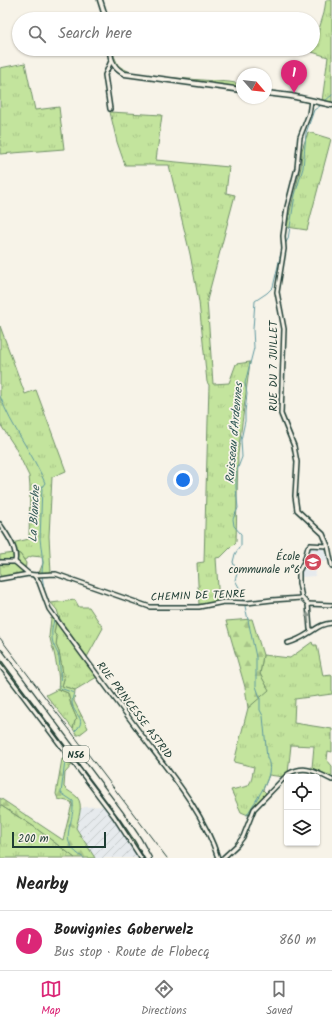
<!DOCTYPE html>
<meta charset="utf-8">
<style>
body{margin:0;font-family:Kalam,sans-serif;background:#f2f2f2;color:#222}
.controls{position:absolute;right:12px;bottom:12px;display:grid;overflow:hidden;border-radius:4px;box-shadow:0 1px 3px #0004}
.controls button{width:36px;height:36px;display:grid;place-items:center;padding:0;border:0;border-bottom:1px solid #e0e0e0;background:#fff;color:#222;font:20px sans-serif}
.compass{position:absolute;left:236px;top:68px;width:36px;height:36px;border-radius:50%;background:#fff;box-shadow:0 1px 3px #0004;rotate:118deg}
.scale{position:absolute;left:12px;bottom:10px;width:94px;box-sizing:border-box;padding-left:4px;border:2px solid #1f3d34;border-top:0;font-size:11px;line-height:14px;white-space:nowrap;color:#1f3d34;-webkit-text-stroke:3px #f7f3e8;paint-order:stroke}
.you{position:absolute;left:183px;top:480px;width:14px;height:14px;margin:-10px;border:3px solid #fff;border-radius:50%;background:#1a73e8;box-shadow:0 0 0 6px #1a73e833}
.badge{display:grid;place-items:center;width:26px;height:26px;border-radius:50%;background:#db2777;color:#fff;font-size:13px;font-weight:700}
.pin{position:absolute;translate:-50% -33px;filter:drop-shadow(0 1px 2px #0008)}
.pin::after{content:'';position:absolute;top:21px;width:14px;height:12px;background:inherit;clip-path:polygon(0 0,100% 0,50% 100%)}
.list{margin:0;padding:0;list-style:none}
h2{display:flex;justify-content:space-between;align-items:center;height:52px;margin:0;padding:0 16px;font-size:17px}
h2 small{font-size:13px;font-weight:400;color:#767676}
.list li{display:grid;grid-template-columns:26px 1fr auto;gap:12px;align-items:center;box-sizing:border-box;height:60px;padding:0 16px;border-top:1px solid #e0e0e0}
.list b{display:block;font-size:15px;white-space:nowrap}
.list p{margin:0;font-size:13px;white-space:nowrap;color:#767676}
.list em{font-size:13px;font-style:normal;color:#767676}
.icon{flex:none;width:22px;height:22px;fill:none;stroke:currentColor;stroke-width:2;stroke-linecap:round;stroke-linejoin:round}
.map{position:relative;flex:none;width:332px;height:858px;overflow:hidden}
.search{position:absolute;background:#fff;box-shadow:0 1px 3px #0004;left:12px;right:12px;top:12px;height:44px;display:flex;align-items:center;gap:10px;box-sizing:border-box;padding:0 14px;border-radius:22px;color:#767676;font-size:15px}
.sheet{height:112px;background:#fff}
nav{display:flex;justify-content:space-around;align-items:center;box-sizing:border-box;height:56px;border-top:1px solid #e0e0e0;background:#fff;font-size:11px;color:#767676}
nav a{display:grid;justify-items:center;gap:2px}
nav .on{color:#db2777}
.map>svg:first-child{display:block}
.built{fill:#e6eaed}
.industrial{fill:url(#industrial-furrows)}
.grass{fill:url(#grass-tufts);stroke:#719068}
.forest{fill:url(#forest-firs);stroke:#719068}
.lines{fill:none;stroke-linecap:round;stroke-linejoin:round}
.stream{stroke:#5f98a0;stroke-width:1}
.minor-casing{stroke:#1f3d34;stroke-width:6}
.tertiary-casing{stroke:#1f3d34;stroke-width:7}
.trunk-casing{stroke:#1f3d34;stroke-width:8}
.minor{stroke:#f7f3e8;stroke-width:3}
.tertiary{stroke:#f7f3e8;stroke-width:4}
.trunk{stroke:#f7f3e8;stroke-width:5.5}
.rail{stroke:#1f3d34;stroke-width:1}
.oneway{fill:#8b988e}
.labels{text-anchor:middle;stroke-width:3.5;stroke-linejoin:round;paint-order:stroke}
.shield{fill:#f7f3e8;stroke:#60746a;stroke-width:1}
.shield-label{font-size:10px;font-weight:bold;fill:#1f3d34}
.street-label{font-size:11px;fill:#1f3d34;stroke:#f7f3e8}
.poi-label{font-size:11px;fill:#1f3d34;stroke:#f7f3e8;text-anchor:end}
.water-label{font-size:12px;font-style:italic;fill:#345b58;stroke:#f7f3e8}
</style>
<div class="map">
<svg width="332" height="858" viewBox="0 0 332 858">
<defs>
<pattern id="industrial-furrows" width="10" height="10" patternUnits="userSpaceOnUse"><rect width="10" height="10" fill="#e6eaed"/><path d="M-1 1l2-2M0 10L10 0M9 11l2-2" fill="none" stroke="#c5cacc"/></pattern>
<pattern id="grass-tufts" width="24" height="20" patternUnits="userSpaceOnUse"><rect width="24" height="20" fill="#c3e49d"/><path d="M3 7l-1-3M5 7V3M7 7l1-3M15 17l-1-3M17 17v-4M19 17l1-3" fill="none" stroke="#a7c488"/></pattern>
<pattern id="forest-firs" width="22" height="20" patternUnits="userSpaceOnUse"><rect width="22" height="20" fill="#c3e49d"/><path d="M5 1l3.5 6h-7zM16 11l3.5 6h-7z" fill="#a7c488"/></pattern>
</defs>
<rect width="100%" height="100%" fill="#f7f3e8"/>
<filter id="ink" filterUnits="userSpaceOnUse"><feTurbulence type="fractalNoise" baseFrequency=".025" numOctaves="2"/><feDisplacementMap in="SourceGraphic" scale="8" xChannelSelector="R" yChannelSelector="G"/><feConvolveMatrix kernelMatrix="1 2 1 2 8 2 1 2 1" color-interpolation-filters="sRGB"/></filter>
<g filter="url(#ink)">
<polygon class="built" points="319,546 324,547 326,551 328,561 319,562 319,569 316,569 315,576 301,577 302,567 310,548"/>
<polygon class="industrial" points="104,806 125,835 139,858 95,858 76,828 80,809 85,807"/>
<g class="grass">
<polygon points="326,0 332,0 332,104 322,101 328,57 312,52 324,13"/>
<path d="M 111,49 L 114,49 L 114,56 L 118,65 L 122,68 L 132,73 L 162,77 L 229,82 L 242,84 L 242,88 L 126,73 C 116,67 113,60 111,49 Z"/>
<polygon points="25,63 35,110 59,107 64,149 0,154 0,68"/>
<polygon points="110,112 162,115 156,160 229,167 226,193 235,195 207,300 213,384 229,383 236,364 250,362 238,454 236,542 221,557 216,558 219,602 199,605 197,563 204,562 209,385 207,382 199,302 190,254 169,165 125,165 117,142"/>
<polygon points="308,132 331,139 307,230 287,227 290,211 301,167 302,150"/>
<polygon points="0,326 25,394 36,390 66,471 52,477 49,536 51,573 39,573 43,563 42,557 32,556 24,560 20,554 16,554 12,543 29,539 30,487 29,476 15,447 0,424"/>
<polygon points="75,600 79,607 89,607 103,628 87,657 60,619 57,610 51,603"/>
<polygon points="56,621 97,677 75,690 62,686 64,679 59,652 56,645 57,637 54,633"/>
<polygon points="312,642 313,645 317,645 323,676 332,675 332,694 295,699 294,723 332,729 332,752 328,751 327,760 332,766 332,777 312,768 314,746 291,745 288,773 283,777 269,775 263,790 266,793 248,815 241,812 231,790 248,786 251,781 254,767 234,762 248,708 268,690 260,674 263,655 290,658"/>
<polygon points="0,659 122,822 132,835 145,858 142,858 120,821 0,663"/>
<polygon points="58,689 68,693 71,705 77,719 75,721 73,729 46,695"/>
<polygon points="0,805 33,826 75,858 0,858"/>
</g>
<g class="forest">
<polygon points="14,553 20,554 26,563 25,573 0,577 0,555"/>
<path d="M 51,618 L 56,621 L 54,633 L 57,637 L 56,645 L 59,652 L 64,679 L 62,686 L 75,690 L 74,701 L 88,728 L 79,735 L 77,735 L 73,729 L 75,721 L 77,719 L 71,705 L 68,693 L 58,689 C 60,678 57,668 55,657 C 54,650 51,645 50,638 L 49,637 Z"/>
<polygon points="252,619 263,655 260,674 269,690 248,708 245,687 226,621"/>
<path d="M 62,759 L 67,759 L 72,765 L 65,773 L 64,787 C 67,791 73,793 77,797 C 84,805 78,819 76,828 L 95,858 L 75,858 L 33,826 L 0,805 L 0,798 L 63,840 L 72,804 L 71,802 L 58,799 L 56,794 Z"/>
</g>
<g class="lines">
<g class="stream">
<polyline points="325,101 332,95"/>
<polyline points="285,244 288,239 295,195 303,168 306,133 314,110 320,106"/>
<path d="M 0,396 C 11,427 33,453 45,483 L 42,487 L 40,539 L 43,562 L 42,572"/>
<polyline points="42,576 45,595"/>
<polyline points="243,600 241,591 235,580 237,574 233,562 235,554 241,545 241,534 234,526 233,519 238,508 236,488 236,473 242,457 241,440 245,421 245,412 247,394 245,383 254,348 253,329 255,301 267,293 273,287 282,249"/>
<polyline points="49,605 56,615"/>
<path d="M 245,606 L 256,657 L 256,686 L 260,698 L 260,710 L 263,716 L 267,758 C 277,775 255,800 247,815"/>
<path d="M 54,620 C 53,625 51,631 52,636 C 52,643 55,648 58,654 C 60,658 61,684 60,688 L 74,693 C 73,696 72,700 72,703 C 73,715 89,719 75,731"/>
<path d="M 65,761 L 61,793 L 73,801 C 75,827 55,841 84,858"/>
</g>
<defs>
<g id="minor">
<polyline points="311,101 309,114 300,137 297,168 287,207 283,236 284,249 277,292 284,329 281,414 294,446 297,462 295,496 297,510 323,534 328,546 332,566"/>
<polyline points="110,109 105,75 111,61"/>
<path d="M 0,524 C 7,535 18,549 15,562"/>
<polyline points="0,562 15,562 29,574"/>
<path d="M 34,575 L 39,582 L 49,609 C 80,652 112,694 143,737 C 171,774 204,813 218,858"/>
<polyline points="0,579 29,574 34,575 56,574 150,607 199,607 224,602 247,603 272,600 302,598"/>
<polyline points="308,604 302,598 299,583 299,571 304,562 308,547 310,545 328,546"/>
<polyline points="308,604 310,629 312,630"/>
<polyline points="308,604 332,605"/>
<path d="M 288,643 C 295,641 303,637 309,633 C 317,628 321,624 332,623"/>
<polyline points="0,665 114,816 141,858"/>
<path d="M 223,858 L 237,845 L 243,837 L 254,809 L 288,774 C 306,764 315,772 332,780"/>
</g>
<g id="tertiary">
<polyline points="100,0 106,19"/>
<path d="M 110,49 C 110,61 114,69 125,74 L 242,90"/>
<polyline points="266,93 291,96 332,105"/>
</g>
<polyline id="trunk" points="0,653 121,815 138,840 148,858"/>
</defs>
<use href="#minor" class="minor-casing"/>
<use href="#tertiary" class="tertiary-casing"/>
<use href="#trunk" class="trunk-casing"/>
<use href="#minor" class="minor"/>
<use href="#tertiary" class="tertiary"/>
<use href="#trunk" class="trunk"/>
<polyline class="rail" points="0,638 167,858"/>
</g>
<defs><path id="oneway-solid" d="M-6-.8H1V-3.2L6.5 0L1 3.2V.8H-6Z"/></defs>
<use class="oneway" href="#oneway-solid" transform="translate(308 618) rotate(-96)"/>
</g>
<defs>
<symbol id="school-disc" viewBox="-11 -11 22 22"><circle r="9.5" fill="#d1495b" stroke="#f7f3e8"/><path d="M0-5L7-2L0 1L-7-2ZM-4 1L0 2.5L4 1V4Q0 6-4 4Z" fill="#fff"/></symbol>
</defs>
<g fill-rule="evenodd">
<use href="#school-disc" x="303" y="552" width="20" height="20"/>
</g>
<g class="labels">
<rect class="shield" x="63" y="746" width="26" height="16" rx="3"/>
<g class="shield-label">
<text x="76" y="758">N56</text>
</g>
<g class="street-label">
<text transform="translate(273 366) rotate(-90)" y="4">RUE DU 7 JUILLET</text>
<text transform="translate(198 595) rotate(-2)" y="4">CHEMIN DE TENRE</text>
<text transform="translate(135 710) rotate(53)" y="4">RUE PRINCESSE ASTRID</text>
</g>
<g class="poi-label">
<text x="300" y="560">École<tspan x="300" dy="13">communale n°6</tspan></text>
</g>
<g class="water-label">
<text transform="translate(234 433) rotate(-85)" y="4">Ruisseau d'Ardennes</text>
<text transform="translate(34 514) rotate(-87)" y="4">La Blanche</text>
</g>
</g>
</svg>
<div class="controls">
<button><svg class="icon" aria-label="locate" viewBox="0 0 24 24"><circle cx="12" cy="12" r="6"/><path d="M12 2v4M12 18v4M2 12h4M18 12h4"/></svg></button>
<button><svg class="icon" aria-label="layers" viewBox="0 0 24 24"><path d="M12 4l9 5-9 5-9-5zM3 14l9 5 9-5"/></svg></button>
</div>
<svg class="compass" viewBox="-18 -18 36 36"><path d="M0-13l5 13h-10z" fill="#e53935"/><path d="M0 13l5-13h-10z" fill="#767676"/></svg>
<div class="scale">200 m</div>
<div class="you"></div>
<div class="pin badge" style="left:294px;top:93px">1</div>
<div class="search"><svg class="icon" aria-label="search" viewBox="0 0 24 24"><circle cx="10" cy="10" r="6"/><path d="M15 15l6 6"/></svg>Search here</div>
</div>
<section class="sheet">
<h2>Nearby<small></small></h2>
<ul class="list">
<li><span class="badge">1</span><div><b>Bouvignies Goberwelz</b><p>Bus stop · Route de Flobecq</p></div><em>860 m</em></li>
</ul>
</section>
<nav>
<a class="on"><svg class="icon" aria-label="map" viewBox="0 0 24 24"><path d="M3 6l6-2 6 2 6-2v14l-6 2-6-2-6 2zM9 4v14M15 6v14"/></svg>Map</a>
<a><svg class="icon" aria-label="directions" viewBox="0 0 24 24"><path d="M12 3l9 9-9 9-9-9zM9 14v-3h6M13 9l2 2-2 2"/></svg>Directions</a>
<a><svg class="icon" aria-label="saved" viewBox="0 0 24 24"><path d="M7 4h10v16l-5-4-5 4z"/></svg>Saved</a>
</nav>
